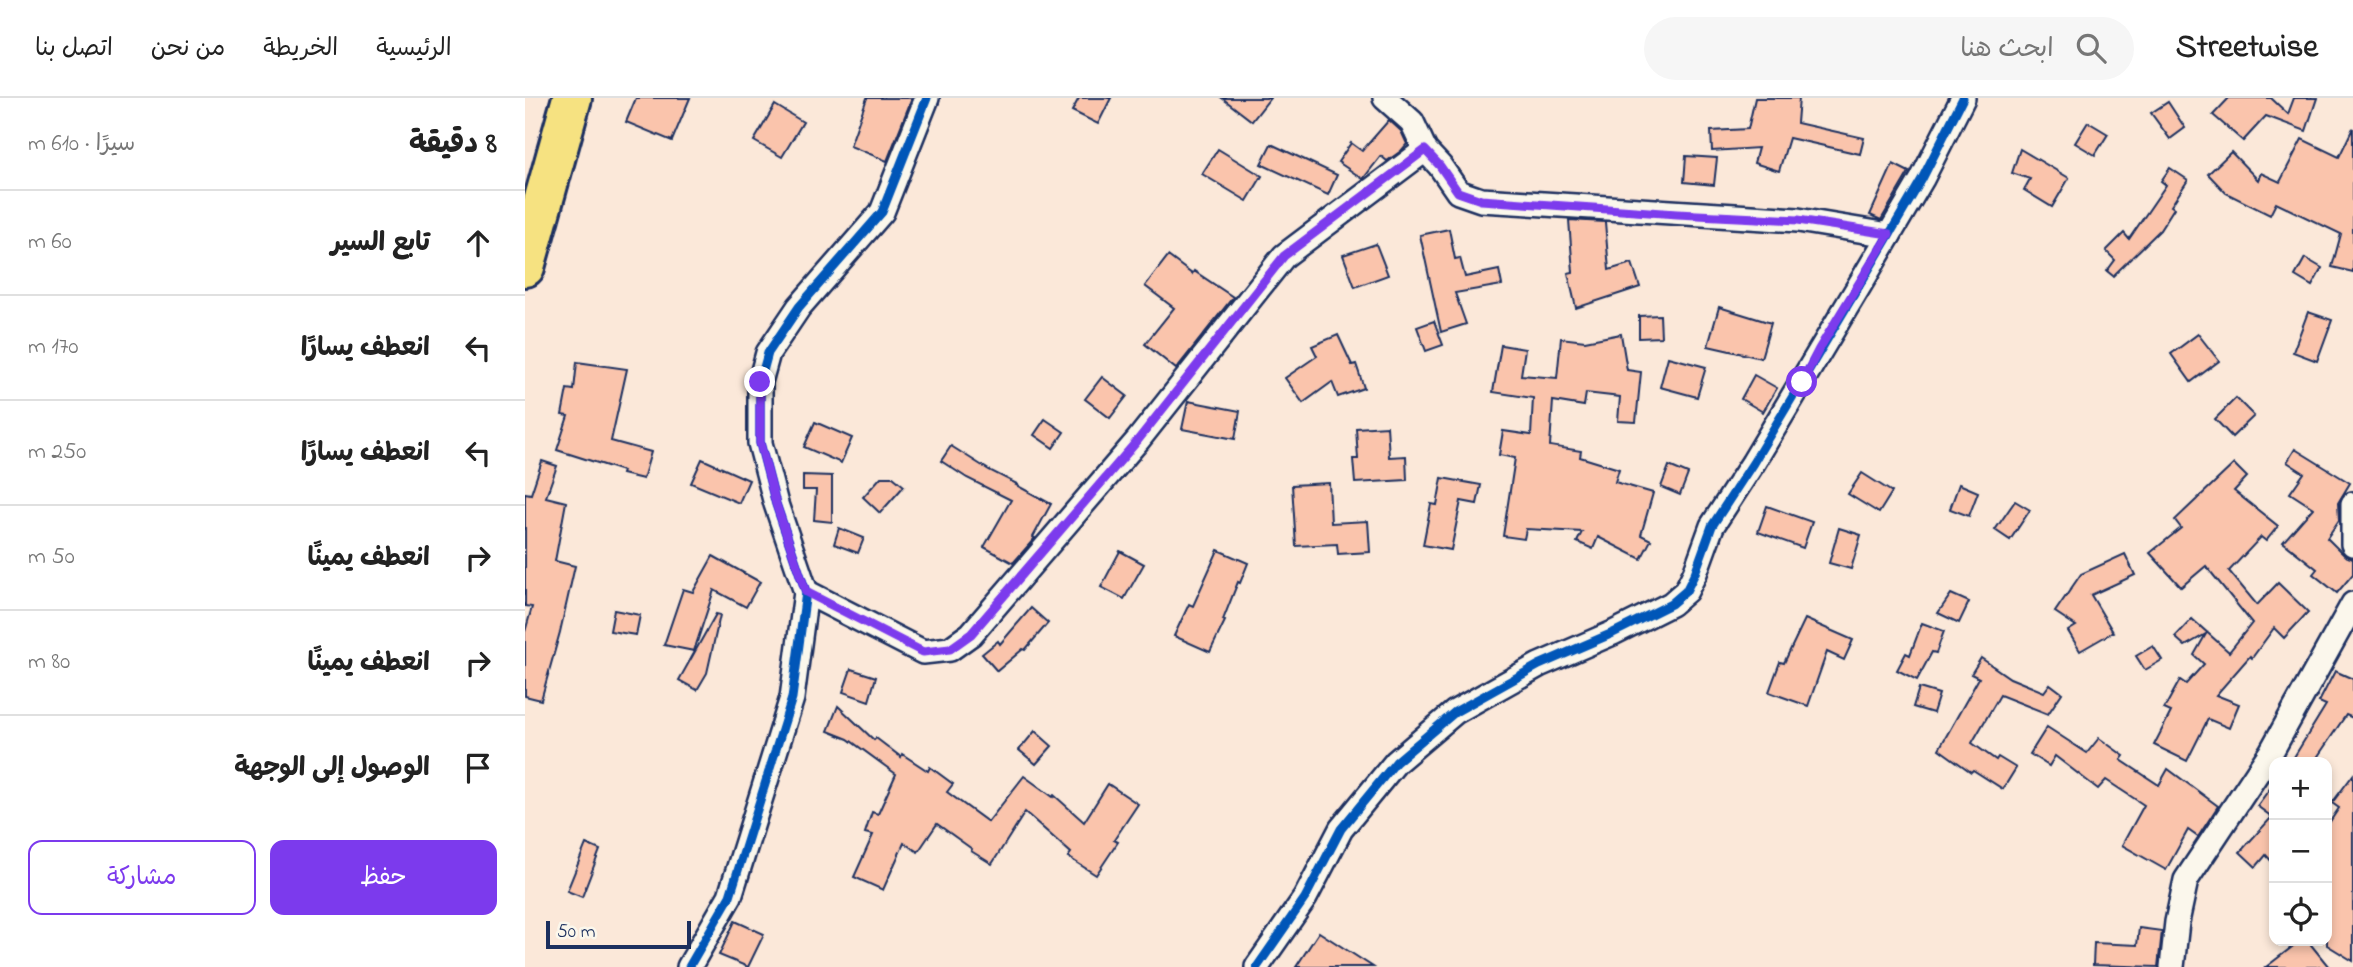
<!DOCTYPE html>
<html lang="ar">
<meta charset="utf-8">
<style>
body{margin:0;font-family:"Indie Flower","Playpen Sans Arabic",sans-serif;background:#f6f6f6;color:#222;direction:rtl}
.controls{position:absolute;right:21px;bottom:21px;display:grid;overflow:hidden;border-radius:14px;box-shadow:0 4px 10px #0003}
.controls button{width:63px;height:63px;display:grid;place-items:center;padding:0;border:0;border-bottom:2px solid #e0e0e0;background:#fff;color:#222;font:35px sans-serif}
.scale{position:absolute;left:21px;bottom:18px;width:145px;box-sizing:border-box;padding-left:7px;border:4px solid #1b2f5e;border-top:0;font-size:19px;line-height:24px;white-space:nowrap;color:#1b2f5e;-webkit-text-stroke:5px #fbf7ec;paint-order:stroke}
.stop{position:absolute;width:21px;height:21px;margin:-16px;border:5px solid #7c3aed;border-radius:50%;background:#fff}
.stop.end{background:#7c3aed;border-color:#fff;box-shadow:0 2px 7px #0008}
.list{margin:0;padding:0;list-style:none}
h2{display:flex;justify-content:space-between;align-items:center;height:91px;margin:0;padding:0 28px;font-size:30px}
h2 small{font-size:23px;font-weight:400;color:#767676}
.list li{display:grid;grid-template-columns:46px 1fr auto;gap:21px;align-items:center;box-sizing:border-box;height:105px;padding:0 28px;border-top:2px solid #e0e0e0}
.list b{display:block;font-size:26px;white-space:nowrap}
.list em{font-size:23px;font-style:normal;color:#767676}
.actions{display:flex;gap:14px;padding:21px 28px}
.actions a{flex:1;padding:16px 0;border:2px solid #7c3aed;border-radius:14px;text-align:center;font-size:24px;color:#7c3aed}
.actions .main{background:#7c3aed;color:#fff}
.icon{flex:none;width:38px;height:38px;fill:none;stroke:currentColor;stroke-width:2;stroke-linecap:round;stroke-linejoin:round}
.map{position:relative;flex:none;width:1828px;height:869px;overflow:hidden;direction:ltr}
header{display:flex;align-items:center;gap:42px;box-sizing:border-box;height:98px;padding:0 35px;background:#fff;border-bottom:2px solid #e0e0e0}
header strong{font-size:33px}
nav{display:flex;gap:38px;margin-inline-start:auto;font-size:24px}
.search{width:490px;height:63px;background:#f6f6f6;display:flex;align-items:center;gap:18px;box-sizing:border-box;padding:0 24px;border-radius:38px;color:#767676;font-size:26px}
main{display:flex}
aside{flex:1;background:#fff}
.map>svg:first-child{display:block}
.building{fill:#fac4ac;stroke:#1b2f5e;stroke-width:2}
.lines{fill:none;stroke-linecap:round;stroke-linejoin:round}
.street-casing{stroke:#1b2f5e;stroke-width:28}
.highway-casing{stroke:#1b2f5e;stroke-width:44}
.street{stroke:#fbf7ec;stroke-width:23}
.highway{stroke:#f6e281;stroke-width:38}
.cycleway-casing{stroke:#fbf7ec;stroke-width:13}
.cycleway{stroke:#0057b8;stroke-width:9}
.route{stroke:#7c3aed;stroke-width:9}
</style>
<header>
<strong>Streetwise</strong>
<div class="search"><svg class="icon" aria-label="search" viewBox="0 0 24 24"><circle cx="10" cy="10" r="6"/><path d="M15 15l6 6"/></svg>ابحث هنا</div>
<nav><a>الرئيسية</a><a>الخريطة</a><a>من نحن</a><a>اتصل بنا</a></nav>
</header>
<main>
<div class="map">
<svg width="1828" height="869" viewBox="0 0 1828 869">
<rect width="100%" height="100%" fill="#fbe8d9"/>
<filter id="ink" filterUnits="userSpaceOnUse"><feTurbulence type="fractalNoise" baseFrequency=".0143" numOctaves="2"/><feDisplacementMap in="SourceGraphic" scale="14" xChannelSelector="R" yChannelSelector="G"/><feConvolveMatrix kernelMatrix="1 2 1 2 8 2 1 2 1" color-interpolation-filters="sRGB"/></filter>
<g filter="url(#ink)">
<g class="building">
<polygon points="111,0 165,0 147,43 101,24"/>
<polygon points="342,0 387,0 362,63 325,48"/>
<polygon points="554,0 586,0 573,26 547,13"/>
<polygon points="697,0 745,0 727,23"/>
<polygon points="1230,0 1274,0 1272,25 1339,40 1335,56 1264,40 1254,73 1229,65 1233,50 1187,53 1186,33 1223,31"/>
<polygon points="1704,0 1746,0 1763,16 1769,0 1792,0 1781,33 1741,18 1718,43 1688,17"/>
<polygon points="1643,4 1660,30 1645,41 1626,15"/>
<polygon points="250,7 278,24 257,59 229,43"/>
<polygon points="864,22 876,33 882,46 876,53 862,63 856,58 838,81 813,64 826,45 837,53"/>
<polygon points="1563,24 1583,36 1570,57 1550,45"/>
<polygon points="1828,30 1828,174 1807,169 1816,136 1751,105 1745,117 1701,95 1683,76 1706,54 1733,82 1736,75 1755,84 1777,41 1814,59"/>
<polygon points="746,46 812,77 803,97 736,66"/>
<polygon points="693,51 737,78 722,103 677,76"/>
<polygon points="1495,51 1544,80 1527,109 1499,92 1505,81 1487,75"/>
<polygon points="1161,58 1192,60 1189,87 1159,84"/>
<polygon points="1368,66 1384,74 1356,122 1345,117"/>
<polygon points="1645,70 1663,82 1646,108 1649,110 1635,132 1588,178 1582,173 1590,162 1581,153 1599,135 1604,141 1641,87 1636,83"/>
<polygon points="1044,122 1080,124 1084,172 1107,165 1115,189 1051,210 1043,175 1048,174"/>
<polygon points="924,131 930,161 935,160 940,179 974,172 977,187 930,195 941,226 916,234 895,137"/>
<polygon points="851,146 863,177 830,189 818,157"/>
<polygon points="643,158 667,176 669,173 708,199 651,271 620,246 649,210 620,188"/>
<polygon points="1780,160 1797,170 1787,188 1770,178"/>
<polygon points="1194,209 1246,225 1236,260 1183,248"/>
<polygon points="1783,214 1807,222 1792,263 1768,254"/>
<polygon points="1135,217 1136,239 1114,240 1114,218"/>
<polygon points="909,223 918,247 901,253 892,229"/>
<polygon points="1096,236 1102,272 1116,274 1111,324 1093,323 1095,299 1061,295 1059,308 1028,303 1025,348 1056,353 1055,359 1094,371 1090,384 1128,395 1116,437 1126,442 1116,461 1073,439 1068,451 1052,444 1057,434 1001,431 999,441 978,438 990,360 974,357 978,333 1006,337 1008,300 968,294 976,247 1000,251 996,277 1032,280 1036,240 1060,243"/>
<polygon points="1673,236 1694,263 1666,284 1646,256"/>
<polygon points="813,237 827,267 831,266 839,290 813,299 807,284 778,305 760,280 792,258 787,248"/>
<polygon points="1143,259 1181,269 1172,299 1135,289"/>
<polygon points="52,264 102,271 86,343 126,354 118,381 97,376 98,373 32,352 43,318 37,317 42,291 49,292"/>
<polygon points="1229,277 1252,290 1238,314 1216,301"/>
<polygon points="577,279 602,298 585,320 560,301"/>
<polygon points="1711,300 1729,318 1707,339 1690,321"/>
<polygon points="663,303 715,313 710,341 657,331"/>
<polygon points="520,321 539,334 528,350 509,337"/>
<polygon points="290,324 327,340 316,365 279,349"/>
<polygon points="862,328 864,359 881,358 882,382 830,385 828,361 833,361 831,330"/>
<polygon points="426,348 464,372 492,386 491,387 526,406 508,439 510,440 488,465 459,449 486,402 442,380 416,363"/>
<polygon points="1770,351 1825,385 1813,405 1814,422 1802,440 1820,458 1828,461 1828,476 1812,495 1788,476 1792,471 1758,444 1788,410 1765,395 1779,375 1762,364"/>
<polygon points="177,361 224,382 214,405 166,385"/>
<polygon points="17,363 32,368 21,399 41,404 30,463 50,468 35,534 16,602 0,598 0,534 7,509 0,508 0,395 6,396"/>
<polygon points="1709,366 1722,379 1709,393 1753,428 1741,443 1736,439 1704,473 1732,507 1753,485 1783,514 1759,540 1749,530 1727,560 1725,558 1691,597 1714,606 1704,630 1683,621 1662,663 1629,647 1646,614 1639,611 1655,582 1661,586 1679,566 1669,557 1681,536 1660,548 1650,539 1667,521 1704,554 1727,525 1681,468 1656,489 1625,455 1656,430 1650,422"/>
<polygon points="1144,368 1163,376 1155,397 1136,389"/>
<polygon points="1337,375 1367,394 1354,415 1323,396"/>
<polygon points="278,377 307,378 307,424 289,422 291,392 278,392"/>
<polygon points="356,379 368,379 379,388 355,415 338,399"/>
<polygon points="917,380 956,387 952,406 936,403 926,452 898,447 906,406 912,407"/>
<polygon points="804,385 806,425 843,423 845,454 813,456 812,446 771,448 767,387"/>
<polygon points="1434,386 1453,394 1444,418 1425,411"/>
<polygon points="1490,403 1505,412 1485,442 1470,432"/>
<polygon points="1242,408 1287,424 1278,450 1233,434"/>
<polygon points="314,430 339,440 333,455 309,446"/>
<polygon points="1314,430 1336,437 1326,471 1304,465"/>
<polygon points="693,452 723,465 715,485 713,484 698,522 700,523 685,554 649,538 664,506 668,508"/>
<polygon points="595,453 619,466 599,501 576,489"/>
<polygon points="1600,456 1610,477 1566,497 1588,534 1555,553 1543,533 1551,528 1530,514 1556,476"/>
<polygon points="188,458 235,484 221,509 189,492 169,553 139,547 158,491 168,494"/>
<polygon points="1426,496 1444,504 1434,525 1413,515"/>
<polygon points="506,510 523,525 500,552 498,551 472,573 457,556 473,543 475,546"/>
<polygon points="89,512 115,517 111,537 85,533"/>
<polygon points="191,516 195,517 182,575 172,592 154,582"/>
<polygon points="1280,521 1328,542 1319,562 1302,554 1283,608 1244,594 1255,564 1259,565"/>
<polygon points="1397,525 1419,533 1411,555 1407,554 1392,582 1372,572 1381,555 1385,557"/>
<polygon points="1628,548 1637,562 1620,572 1611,558"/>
<polygon points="1456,560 1485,580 1519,594 1525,586 1537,595 1523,616 1475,597 1447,645 1471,662 1473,659 1491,670 1478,691 1448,672 1446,674 1414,651 1454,580 1446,576"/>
<polygon points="326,571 351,579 344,603 318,594"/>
<polygon points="1810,573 1828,581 1828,620 1821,617 1789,664 1766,664 1801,607 1794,604"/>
<polygon points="1394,590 1414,596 1408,615 1388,609"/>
<polygon points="313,608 349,642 351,640 376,659 377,656 403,673 405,669 428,686 422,694 463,724 499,678 528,699 529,697 559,724 583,686 613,706 589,742 593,744 571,777 543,759 546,755 500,714 467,766 446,753 447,751 412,726 393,754 379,745 358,792 329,779 348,737 340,735 347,714 353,716 371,676 323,641 303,633"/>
<polygon points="1522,629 1562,655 1574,640 1599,658 1596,662 1634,687 1643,671 1693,708 1673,739 1663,732 1641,772 1597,747 1619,707 1581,682 1573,691 1530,658 1524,668 1505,656"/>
<polygon points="510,633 527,648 511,666 494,652"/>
<polygon points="1828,677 1828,863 1802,847 1802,728 1814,710 1807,705"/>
<polygon points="1749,685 1749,766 1741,757 1731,769 1715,754 1747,719 1732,708"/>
<polygon points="61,746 75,752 57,799 42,793"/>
<polygon points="210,823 239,836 223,869 194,857"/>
<polygon points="1614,830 1637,833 1633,869 1568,867 1569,845 1612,847"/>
<polygon points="794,834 848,869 771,869"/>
<polygon points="1775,843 1783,843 1804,869 1741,869"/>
</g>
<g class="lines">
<defs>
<g id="street">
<polyline points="860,0 887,24 900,52 915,68 933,94 956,102 1273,122 1364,137"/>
<polyline points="1828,406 1828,446"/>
<polyline points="281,494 398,554 425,551 446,536 613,342 759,158 900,52"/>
<polyline points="164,869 205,798 267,600 281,494 251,406 235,345 235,284 243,255 274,209 357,114 402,0"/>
<polyline points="732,869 780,800 816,731 871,664 930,614 1014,567 1088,535 1146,506 1161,493 1170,475 1187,428 1228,365 1340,178 1397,81 1438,0"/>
<polyline points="1647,869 1652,824 1661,782 1746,654 1828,506"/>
</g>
<polyline id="highway" points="0,169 47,0"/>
</defs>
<use href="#street" class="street-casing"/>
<use href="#highway" class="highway-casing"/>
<use href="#street" class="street"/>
<use href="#highway" class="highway"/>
<defs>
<g id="cycleway">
<polyline points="164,869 205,798 267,600 281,494 251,406 235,345 235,284 243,255 274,209 357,114 402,0"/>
<polyline points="732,869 780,800 816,731 871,664 930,614 1014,567 1088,535 1146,506 1161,493 1170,475 1187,428 1228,365 1340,178 1397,81 1438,0"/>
</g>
</defs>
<use href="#cycleway" class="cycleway-casing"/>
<use href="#cycleway" class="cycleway"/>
</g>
</g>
<g class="lines" filter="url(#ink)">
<polyline class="route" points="235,284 235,345 251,406 281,494 398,554 425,551 446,536 613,342 759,158 900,52 915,68 933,94 956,102 1152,116 1273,122 1364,136 1294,251 1277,284"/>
</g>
</svg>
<div class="controls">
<button>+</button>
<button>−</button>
<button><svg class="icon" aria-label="locate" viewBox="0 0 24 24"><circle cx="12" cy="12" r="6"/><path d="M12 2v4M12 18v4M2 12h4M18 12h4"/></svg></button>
</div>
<div class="scale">50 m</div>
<div class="stop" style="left:1277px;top:284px"></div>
<div class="stop end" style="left:235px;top:284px"></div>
</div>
<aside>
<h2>8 دقيقة<small>سيرًا · 610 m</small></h2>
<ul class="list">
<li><svg class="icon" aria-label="ahead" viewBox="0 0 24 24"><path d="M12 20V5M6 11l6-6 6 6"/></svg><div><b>تابع السير</b></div><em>60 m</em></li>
<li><svg class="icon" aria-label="left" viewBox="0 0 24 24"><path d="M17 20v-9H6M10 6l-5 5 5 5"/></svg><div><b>انعطف يسارًا</b></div><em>170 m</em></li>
<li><svg class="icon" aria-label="left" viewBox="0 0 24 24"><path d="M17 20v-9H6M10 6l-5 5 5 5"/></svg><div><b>انعطف يسارًا</b></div><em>250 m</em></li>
<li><svg class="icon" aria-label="right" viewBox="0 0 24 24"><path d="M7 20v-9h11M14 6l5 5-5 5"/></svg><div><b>انعطف يمينًا</b></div><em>50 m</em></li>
<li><svg class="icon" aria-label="right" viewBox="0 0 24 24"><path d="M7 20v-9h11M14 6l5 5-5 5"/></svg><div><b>انعطف يمينًا</b></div><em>80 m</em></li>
<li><svg class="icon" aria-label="arrive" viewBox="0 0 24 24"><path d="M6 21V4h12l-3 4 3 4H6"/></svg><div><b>الوصول إلى الوجهة</b></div></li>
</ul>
<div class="actions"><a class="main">حفظ</a><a>مشاركة</a></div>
</aside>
</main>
